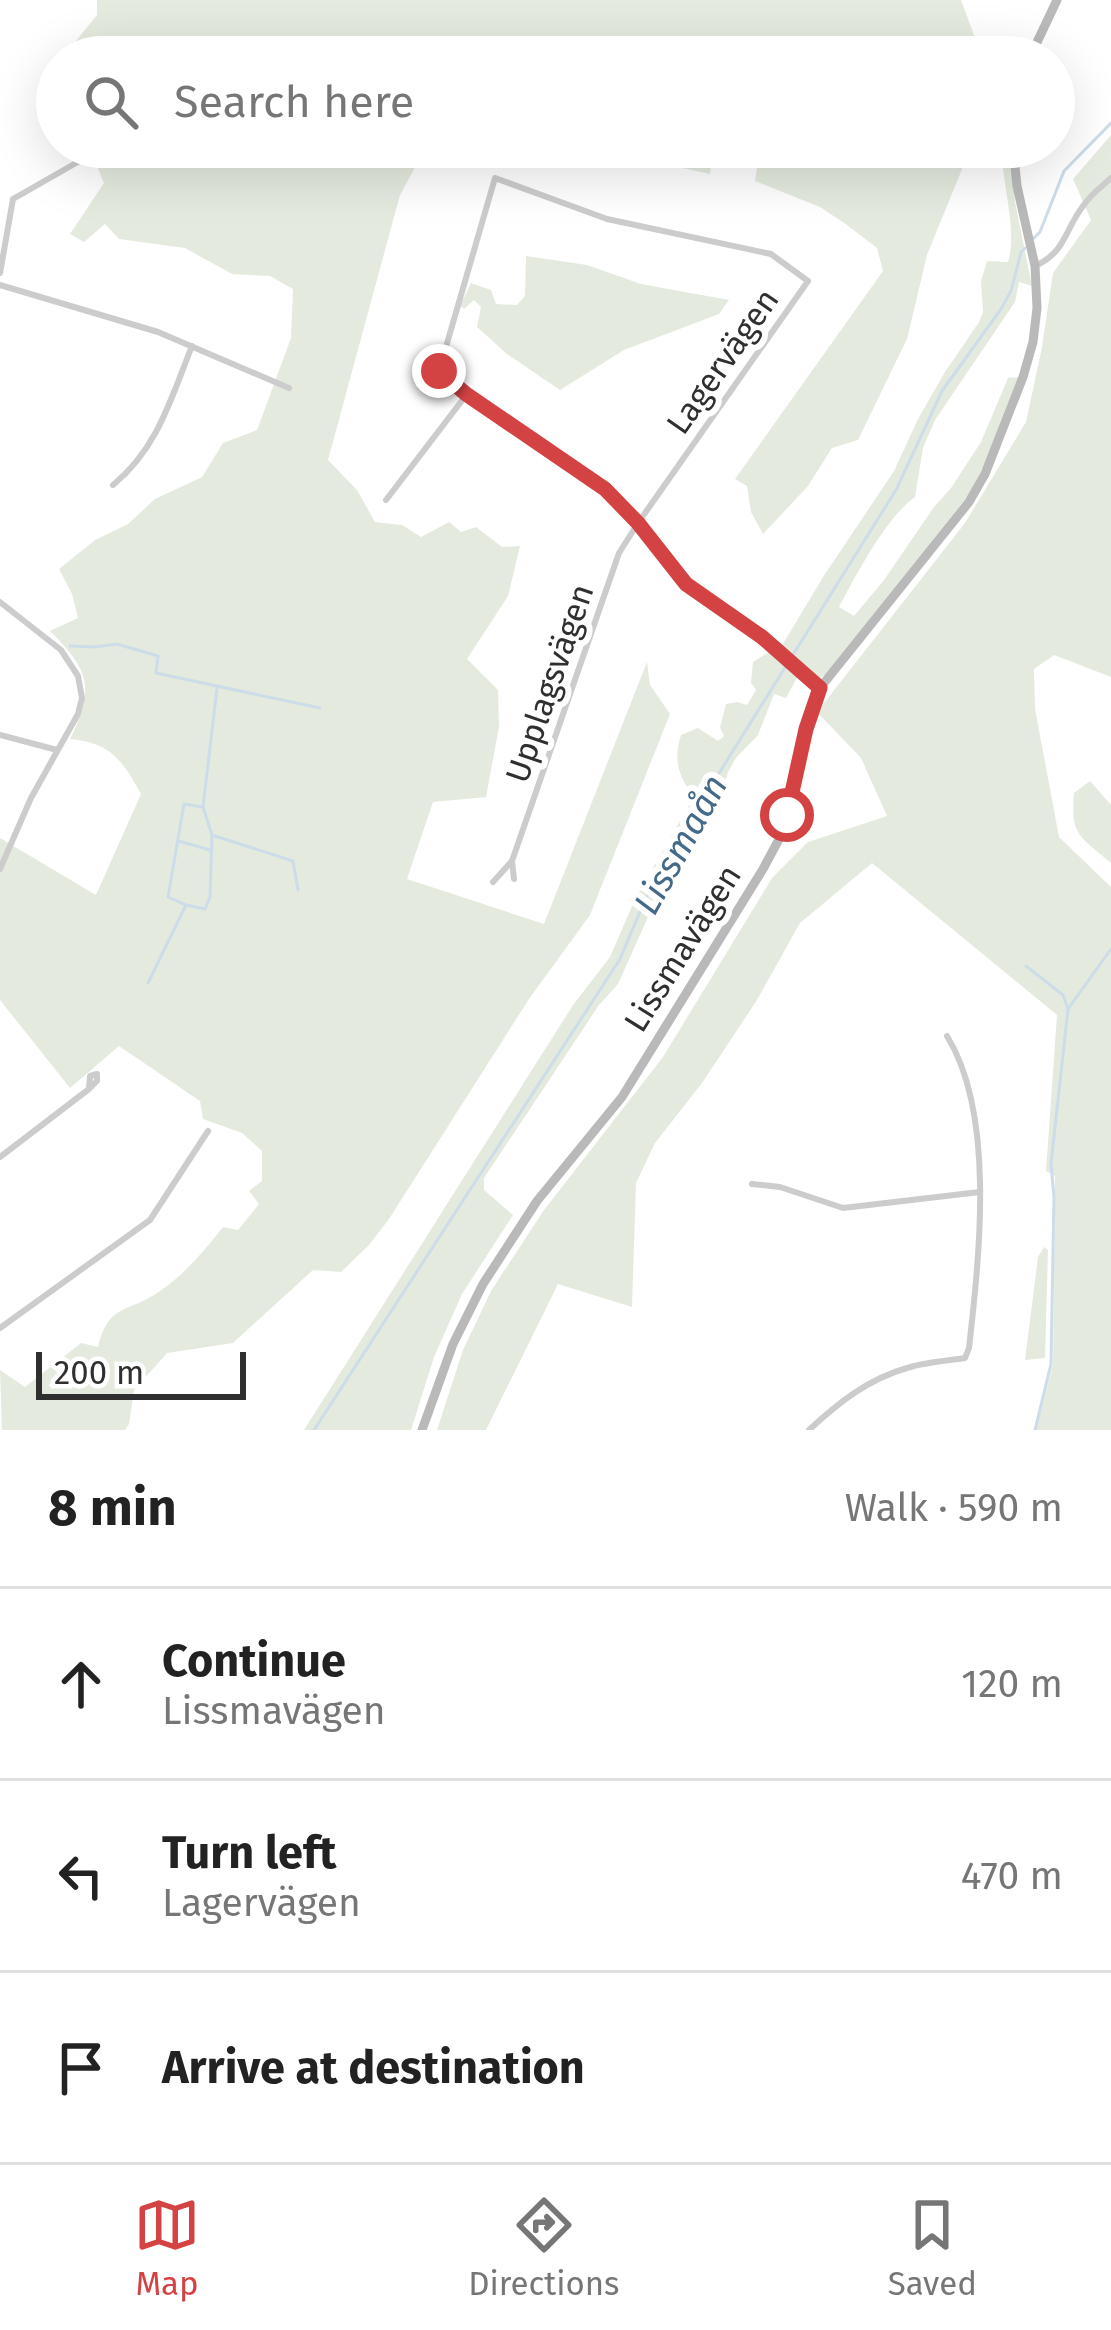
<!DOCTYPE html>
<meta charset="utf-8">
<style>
body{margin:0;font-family:"Fira Sans",sans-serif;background:#f2f2f2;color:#222}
.scale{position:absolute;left:36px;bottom:30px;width:210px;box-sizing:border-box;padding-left:12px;border:6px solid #2f2f2f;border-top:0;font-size:33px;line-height:42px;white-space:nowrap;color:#2f2f2f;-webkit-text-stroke:9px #fff;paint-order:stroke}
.stop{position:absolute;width:36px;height:36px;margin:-27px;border:9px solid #d44344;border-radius:50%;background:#fff}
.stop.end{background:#d44344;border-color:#fff;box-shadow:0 3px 12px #0008}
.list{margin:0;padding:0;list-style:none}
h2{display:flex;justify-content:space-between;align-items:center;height:156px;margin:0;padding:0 48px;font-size:51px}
h2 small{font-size:39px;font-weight:400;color:#767676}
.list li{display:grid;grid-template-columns:78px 1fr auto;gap:36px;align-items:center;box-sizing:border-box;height:192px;padding:0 48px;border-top:3px solid #e0e0e0}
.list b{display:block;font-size:45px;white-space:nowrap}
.list p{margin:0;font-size:39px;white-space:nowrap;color:#767676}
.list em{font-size:39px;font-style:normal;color:#767676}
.icon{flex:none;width:66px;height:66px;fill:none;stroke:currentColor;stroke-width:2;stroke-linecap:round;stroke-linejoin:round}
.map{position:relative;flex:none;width:1111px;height:1430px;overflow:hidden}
.search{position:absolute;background:#fff;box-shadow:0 12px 48px #0002;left:36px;right:36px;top:36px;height:132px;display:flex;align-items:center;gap:30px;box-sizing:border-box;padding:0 42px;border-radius:66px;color:#767676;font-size:45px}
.sheet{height:732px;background:#fff}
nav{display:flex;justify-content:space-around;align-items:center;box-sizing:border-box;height:168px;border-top:3px solid #e0e0e0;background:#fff;font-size:33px;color:#767676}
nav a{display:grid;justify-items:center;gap:6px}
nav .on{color:#d44344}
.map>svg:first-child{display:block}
.green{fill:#e4ebde}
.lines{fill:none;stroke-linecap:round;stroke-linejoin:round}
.stream{stroke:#ccdce9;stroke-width:3}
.street{stroke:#ccc;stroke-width:6}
.secondary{stroke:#b9b9b9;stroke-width:9}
.route{stroke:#d44344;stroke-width:15}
.labels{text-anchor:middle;stroke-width:12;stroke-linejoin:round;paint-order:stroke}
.street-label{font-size:33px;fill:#2f2f2f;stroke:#fff}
.water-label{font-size:36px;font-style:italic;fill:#456a89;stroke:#fff}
</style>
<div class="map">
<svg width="1111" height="1430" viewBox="0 0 1111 1430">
<rect width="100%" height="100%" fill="#fff"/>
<g class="green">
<polygon points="97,0 961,0 982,57 63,57 97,15"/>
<polygon points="1111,135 1111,677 1054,655 1034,669 1035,709 1059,837 1111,887 1111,1430 1036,1430 1053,1364 1055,1176 1046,1171 1057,1015 872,863 800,923 757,1000 702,1083 655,1143 636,1183 632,1307 558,1284 486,1430 437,1430 463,1350 491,1291 544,1210 663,1057 772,878 808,842 887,816 861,758 817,712 965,523 1026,422 1042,347 1053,273 1091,220 1073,179"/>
<path d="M 89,147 L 426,147 L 400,195 L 328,460 L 357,490 L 375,522 L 402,525 L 421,537 L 449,522 L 461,532 L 476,527 L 502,547 L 520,546 L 508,596 L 467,659 L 498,690 L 499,727 L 486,797 L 433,802 L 407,879 L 544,924 L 647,662 L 650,685 L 670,714 L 590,915 L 529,999 L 389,1219 L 369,1245 L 341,1272 L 313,1270 L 233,1343 L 167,1353 L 134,1390 L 129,1424 L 125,1430 L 2,1430 L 0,1370 L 25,1387 L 81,1343 L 98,1347 C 109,1302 128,1314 160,1291 C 184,1275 205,1250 223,1227 L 238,1230 L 259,1204 L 249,1191 L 262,1181 L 262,1151 L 242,1133 L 203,1119 L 200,1101 L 119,1046 L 70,1088 L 0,1000 L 0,838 L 96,895 L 141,794 C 122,760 111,743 70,739 C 95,688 90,671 50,631 L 78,618 L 72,594 L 59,569 L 95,540 L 128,524 L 155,499 L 202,477 L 223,443 L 257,430 L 291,338 L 293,289 L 270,276 L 232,274 L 185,248 L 119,239 L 105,224 L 84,242 L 70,234 L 104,183 Z"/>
<polygon points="588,147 971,147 927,255 907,339 858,440 832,448 808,486 763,534 751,512 747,486 735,479 883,271 877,248 847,225 820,207 755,181 757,168 744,166 741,152 729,152 727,166 711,164 710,174"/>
<path d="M 1002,147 L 1010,147 L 1015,202 L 1032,286 L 1019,282 L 1015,302 L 935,420 L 923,448 L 915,497 C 887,516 855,577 839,607 L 854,616 L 884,580 L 934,507 L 951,488 L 981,442 L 1008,378 L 1020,377 L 989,455 L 970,493 L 826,674 L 820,678 L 814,677 L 781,647 L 825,574 L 894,471 L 918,419 L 945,372 L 979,322 L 983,312 L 981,281 L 987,261 L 1008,262 C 1018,230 1001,182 1002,147 Z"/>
<polygon points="526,256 587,265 641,284 729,300 719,314 624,350 560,390 507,354 477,327 481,307 474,300 464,309 460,306 471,283 491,290 496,304 517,305 525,296"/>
<path d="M 772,650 L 799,674 L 786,698 L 774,694 L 758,735 L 736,758 L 728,772 L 721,796 L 711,805 L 661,888 L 618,984 L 599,1005 L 484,1178 L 484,1190 L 513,1215 L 462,1294 L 434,1357 L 411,1430 L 304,1430 L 573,1005 L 610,957 L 636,897 L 694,797 C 678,775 673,761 681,735 L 698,728 L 718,741 L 724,736 L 720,727 L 726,704 L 737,702 L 747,705 L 756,690 L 751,683 L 753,662 Z"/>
<path d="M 1090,781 L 1111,805 L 1111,863 C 1080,836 1070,836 1074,793 Z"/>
<polygon points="1044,1247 1048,1250 1045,1358 1025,1360 1038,1257"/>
</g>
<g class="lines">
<g class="stream">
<polyline points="1034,238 1040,232 1064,171 1111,123"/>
<polyline points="70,646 95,647 117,644 158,656 156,673 320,708"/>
<polyline points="215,836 293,861 298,890"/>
<polyline points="179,841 210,850"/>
<polyline points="186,905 205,909 210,897 212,835 203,807 217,688"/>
<polyline points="1026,966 1063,995 1068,1009 1111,949"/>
<polyline points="148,983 186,905 168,897 184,804 203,807"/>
<polyline points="314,1430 620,959 656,874 896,490 942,391 1001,309 1011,291 1021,252 1025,248"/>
<polyline points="1035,1430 1051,1364 1054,1197 1051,1164 1068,1009"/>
</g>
<g class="street">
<path d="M 1035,266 C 1066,252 1064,231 1083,206 C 1090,195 1101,187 1111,178"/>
<polyline points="0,273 13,199 104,147"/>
<polyline points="0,285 158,332 289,388"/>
<path d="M 113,485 C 158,448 171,398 192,346"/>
<polyline points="386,500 467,394"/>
<polyline points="0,602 61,650 78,676 82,698 78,714 31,798 0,869"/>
<polyline points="0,735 57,750"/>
<polyline points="512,861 514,879"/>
<polyline points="493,882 512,861 619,553 638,523 808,281 771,254 607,219 495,178 439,371 467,394 605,489 638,523 686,583 762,637 820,688"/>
<polyline points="0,1157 89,1089 97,1081 97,1074 90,1076 89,1089"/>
<polyline points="752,1184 780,1187 843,1208 980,1192"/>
<polyline points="0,1328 150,1220 208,1131"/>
<path d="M 809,1430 C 838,1403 868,1379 907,1368 C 925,1362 945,1361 965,1358 L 969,1348 C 979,1259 996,1115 947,1036"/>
</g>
<g class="secondary">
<polyline points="1030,57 1057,0"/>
<polyline points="422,1430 453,1344 483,1284 537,1201 622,1097 763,869 778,841 787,815 806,729 820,688 969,502 985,474 1023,377 1033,342 1037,308 1035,266 1017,186 1013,147"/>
</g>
</g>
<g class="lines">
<polyline class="route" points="439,371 466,394 605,489 638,523 686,584 762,637 820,688 806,729 787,815"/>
</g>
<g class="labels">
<g class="street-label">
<text transform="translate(722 361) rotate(-55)" y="12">Lagervägen</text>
<text transform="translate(549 683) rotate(-71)" y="12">Upplagsvägen</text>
<text transform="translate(682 948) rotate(-58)" y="12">Lissmavägen</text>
</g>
<g class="water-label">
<text transform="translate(680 844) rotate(-61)" y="13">Lissmaån</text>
</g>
</g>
</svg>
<div class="scale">200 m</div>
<div class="stop" style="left:787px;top:815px"></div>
<div class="stop end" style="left:439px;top:371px"></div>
<div class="search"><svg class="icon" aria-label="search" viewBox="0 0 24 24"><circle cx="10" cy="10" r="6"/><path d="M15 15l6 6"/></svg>Search here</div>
</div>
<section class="sheet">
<h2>8 min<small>Walk · 590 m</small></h2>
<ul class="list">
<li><svg class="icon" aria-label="ahead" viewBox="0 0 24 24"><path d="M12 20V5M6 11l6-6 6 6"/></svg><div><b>Continue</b><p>Lissmavägen</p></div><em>120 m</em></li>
<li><svg class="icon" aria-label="left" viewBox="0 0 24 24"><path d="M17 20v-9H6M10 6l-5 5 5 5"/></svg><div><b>Turn left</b><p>Lagervägen</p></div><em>470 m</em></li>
<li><svg class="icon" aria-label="arrive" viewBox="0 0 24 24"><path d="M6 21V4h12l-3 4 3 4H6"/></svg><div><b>Arrive at destination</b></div></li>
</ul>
</section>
<nav>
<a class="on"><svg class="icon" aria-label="map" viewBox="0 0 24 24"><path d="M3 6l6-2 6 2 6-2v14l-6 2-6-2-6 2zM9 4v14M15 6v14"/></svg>Map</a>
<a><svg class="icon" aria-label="directions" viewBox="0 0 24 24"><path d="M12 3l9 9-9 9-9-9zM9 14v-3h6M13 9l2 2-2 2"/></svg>Directions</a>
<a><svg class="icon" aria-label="saved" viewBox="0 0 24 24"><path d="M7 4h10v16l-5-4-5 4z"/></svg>Saved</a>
</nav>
